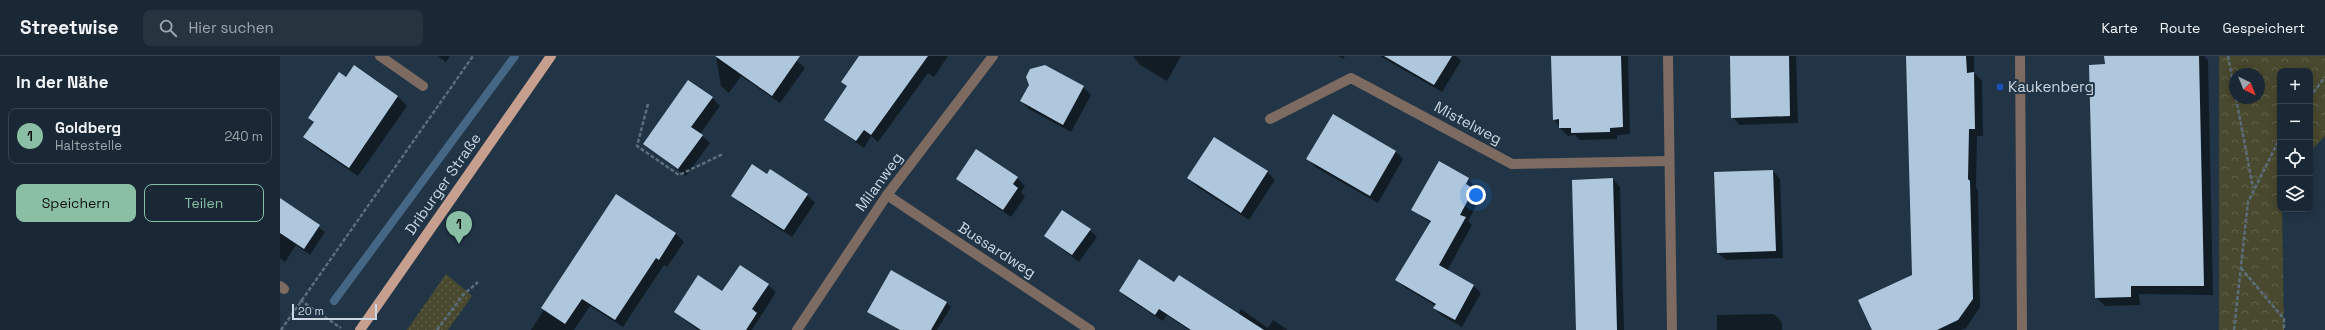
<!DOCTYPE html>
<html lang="de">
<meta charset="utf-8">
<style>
body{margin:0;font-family:"Space Grotesk",sans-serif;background:#263440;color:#f1f3f6}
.controls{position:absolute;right:12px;top:12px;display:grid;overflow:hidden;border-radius:8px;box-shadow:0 2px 10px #0003}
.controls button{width:36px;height:36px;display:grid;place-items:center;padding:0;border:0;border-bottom:1px solid #37444f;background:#192834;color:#f1f3f6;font:20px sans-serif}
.compass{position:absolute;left:1949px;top:12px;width:36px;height:36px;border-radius:50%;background:#192834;box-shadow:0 2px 10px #0003;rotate:137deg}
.scale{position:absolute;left:12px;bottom:10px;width:85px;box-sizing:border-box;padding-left:4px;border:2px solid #cbd7e2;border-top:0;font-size:11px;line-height:14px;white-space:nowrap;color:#cbd7e2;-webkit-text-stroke:3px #213546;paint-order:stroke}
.you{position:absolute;left:1196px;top:139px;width:14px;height:14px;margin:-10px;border:3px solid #fff;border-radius:50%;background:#1a73e8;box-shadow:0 0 0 6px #1a73e833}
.badge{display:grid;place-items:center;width:26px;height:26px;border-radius:50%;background:#8abfa5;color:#111;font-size:13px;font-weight:700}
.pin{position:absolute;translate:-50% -33px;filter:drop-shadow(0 1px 2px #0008)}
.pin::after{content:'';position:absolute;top:21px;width:14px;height:12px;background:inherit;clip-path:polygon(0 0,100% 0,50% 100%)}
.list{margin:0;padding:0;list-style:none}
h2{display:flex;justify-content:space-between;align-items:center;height:52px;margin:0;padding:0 16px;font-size:17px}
h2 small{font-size:13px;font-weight:400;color:#9fa6ac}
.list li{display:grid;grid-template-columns:26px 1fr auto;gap:12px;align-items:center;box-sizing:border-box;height:56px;margin:0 8px 8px;padding:0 8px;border:1px solid #37444f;border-radius:8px}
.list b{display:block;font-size:15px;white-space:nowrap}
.list p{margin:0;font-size:13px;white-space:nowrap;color:#9fa6ac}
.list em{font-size:13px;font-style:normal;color:#9fa6ac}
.actions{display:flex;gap:8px;padding:12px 16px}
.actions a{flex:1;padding:9px 0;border:1px solid #8abfa5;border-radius:8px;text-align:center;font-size:14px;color:#8abfa5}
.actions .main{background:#8abfa5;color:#111}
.icon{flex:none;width:22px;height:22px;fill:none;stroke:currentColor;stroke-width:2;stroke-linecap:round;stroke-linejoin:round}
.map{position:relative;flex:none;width:2045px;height:274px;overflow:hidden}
header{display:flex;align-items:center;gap:24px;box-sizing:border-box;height:56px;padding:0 20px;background:#192834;border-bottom:1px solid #37444f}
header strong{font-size:19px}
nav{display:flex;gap:22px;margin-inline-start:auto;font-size:14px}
.search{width:280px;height:36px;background:#263440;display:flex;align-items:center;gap:10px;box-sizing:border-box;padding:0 14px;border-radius:8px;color:#9fa6ac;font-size:15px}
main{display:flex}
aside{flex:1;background:#192834}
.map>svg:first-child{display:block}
.grass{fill:url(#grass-dots)}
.forest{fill:url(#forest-crowns);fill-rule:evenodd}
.shadow{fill:#0007}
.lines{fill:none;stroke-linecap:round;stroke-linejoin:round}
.stream{stroke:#466685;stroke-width:8}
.building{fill:#afc7dd}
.path{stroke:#5c6d7c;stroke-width:2.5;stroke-dasharray:4 2;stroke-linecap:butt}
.minor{stroke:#7d6a61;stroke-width:10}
.major{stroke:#c69f8e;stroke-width:10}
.transit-dot{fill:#1a4fb4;stroke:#213546;stroke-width:1.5}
.labels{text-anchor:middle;stroke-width:4;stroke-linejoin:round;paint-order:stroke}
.poi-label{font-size:15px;fill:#cbd7e2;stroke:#213546;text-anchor:start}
.street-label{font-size:15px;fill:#cbd7e2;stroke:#213546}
</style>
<header>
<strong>Streetwise</strong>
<div class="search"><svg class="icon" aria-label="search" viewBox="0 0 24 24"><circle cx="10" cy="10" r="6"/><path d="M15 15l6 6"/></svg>Hier suchen</div>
<nav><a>Karte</a><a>Route</a><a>Gespeichert</a></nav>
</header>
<main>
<aside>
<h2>In der Nähe<small></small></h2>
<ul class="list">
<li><span class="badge">1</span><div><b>Goldberg</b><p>Haltestelle</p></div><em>240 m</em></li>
</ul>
<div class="actions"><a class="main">Speichern</a><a>Teilen</a></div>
</aside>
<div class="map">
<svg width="2045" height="274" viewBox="0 0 2045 274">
<defs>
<pattern id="grass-dots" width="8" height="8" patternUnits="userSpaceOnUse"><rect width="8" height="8" fill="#48492e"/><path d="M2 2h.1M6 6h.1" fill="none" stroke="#61624c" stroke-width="1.8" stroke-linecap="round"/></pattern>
<pattern id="forest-crowns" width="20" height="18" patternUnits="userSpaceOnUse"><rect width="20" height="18" fill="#48492e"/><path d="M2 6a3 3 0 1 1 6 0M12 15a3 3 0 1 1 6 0" fill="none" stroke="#61624c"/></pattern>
</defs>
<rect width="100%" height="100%" fill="#213546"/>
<polygon class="grass" points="166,218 192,240 168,274 127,274"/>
<path class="forest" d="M 1939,0 L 2045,0 L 2045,80 L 2030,96 L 2030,15 L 2000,15 L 2000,153 L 2002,153 L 2004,274 L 1939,274 ZM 1955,18 L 1979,18 L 1979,42 L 1955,42 Z"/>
<g class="shadow">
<polygon points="158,0 170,0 166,6"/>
<polygon points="511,0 525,12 500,47 461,20 449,37 441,30 436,0"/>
<polygon points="611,0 668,0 654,21 648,17 598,86 591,80 584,92 546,64"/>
<polygon points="853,0 901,0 887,25 860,9"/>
<polygon points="1058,0 1065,0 1063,3"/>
<polygon points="1100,0 1176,0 1181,5 1162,36"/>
<polygon points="1272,0 1348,0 1350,78 1337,79 1337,83 1300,84 1295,79 1288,80 1280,72 1274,63"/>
<polygon points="1451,0 1516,0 1518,67 1460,69 1452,61"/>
<polygon points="1628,0 1694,0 1694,17 1702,25 1703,80 1697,80 1696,132 1698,134 1700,251 1686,272 1681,274 1593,274 1633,219"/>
<polygon points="1825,0 1924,0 1928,4 1933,239 1859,238 1860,249 1825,250 1816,241"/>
<polygon points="66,22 118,41 127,50 78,120 34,90 25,81 34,67 29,62"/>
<polygon points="803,31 811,39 791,76 749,53 741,45"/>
<polygon points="432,42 440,50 420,78 430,87 406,120 364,88"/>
<polygon points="934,82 987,116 995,124 969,164 916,130 909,122"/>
<polygon points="696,94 737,122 745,130 741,136 745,141 731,161 685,130 677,123"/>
<polygon points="1116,96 1123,103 1098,147 1035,111 1028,103"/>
<polygon points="490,114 527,139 535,147 512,181 460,147 453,139 488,119"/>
<polygon points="1493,115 1500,123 1503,202 1446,204 1438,197"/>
<polygon points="1188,123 1195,130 1194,133 1201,141 1188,165 1192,169 1167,215 1194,230 1201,237 1182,271 1161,259 1154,252 1156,250 1124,231 1117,224 1151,167 1133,154"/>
<polygon points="1333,123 1340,131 1344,274 1297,274"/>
<polygon points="337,139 396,178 404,186 387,211 384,209 343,271 310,250 294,274 251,274"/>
<polygon points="0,143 45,176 30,199 16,189 5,206 0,202"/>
<polygon points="810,174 817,181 799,206 765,180"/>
<polygon points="895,227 958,259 961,253 988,272 993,264 1008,274 909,274 887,259 883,265 847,242 840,235"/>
<polygon points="488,229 496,236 472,274 418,274 395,256 443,237"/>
<polygon points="666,246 671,251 657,274 618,274 588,255"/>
<polygon points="1494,258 1502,266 1502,274 1437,274 1437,259"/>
</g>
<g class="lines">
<polyline class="stream" points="54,245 235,0"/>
</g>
<g class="building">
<polygon points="435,0 520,0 492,40"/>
<polygon points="579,0 648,0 591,79 584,74 576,85 544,64 567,30 561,26"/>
<polygon points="1104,0 1172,0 1154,29"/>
<polygon points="1271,0 1341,0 1343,71 1330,72 1330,76 1291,77 1291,72 1279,72 1279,63 1273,64"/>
<polygon points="1450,0 1509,0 1510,60 1451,62"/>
<polygon points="1626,0 1686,0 1687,17 1694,16 1695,73 1689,73 1688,123 1690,125 1693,243 1678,264 1657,274 1592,274 1578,244 1632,219"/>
<polygon points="1824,0 1919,0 1924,230 1851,230 1851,241 1815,242 1809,9 1825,8"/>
<polygon points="74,9 118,40 69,112 23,81 34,66 28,62 59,16 66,21"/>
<polygon points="765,9 804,30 783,69 740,45 749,29 746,21 750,13"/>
<polygon points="408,24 433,41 411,71 423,79 398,113 363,88"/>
<polygon points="1053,58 1116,95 1090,140 1026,103"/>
<polygon points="934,81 988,115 961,157 907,122"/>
<polygon points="696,93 738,121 733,128 738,132 723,154 676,123"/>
<polygon points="1159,105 1189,122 1186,128 1194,133 1180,159 1186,161 1159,209 1194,229 1175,264 1153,252 1156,248 1115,224 1151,165 1131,154"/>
<polygon points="472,108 487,118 490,113 528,138 504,174 451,140"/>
<polygon points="1493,114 1496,195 1437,197 1434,116"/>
<polygon points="1333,122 1337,274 1296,274 1292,124"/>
<polygon points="336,138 396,177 379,204 376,202 335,264 302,243 285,268 261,252"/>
<polygon points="0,142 40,169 24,193 0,177"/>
<polygon points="782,154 811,173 792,199 764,180"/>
<polygon points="859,203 894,226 899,219 984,274 911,274 879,253 875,259 839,235"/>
<polygon points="460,209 489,228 472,253 477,257 466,274 421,274 394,256 418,219 442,235"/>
<polygon points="611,214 667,246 651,274 620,274 587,256"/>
</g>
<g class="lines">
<g class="path">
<polyline points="1948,0 1955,38"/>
<polyline points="2030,41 2045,21"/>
<polyline points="1956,42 1973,132"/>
<polyline points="368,48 357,90 399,119 443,98"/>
<polyline points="1961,212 2004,263 2004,274"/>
<polyline points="20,244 61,272"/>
<polyline points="1,274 193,0"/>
<polyline points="157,274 183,239 198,226"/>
<polyline points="1954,274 1968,146 2000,82"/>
</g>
<g class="minor">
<polyline points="100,0 143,30"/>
<polyline points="1388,0 1392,274"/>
<polyline points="1740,0 1742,274"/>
<polyline points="990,63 1071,22 1232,108 1389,105"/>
<polyline points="607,139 810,274"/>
<polyline points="0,230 4,233"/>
<polyline points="517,274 607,139 713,0"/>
</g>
<polyline class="major" points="80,274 271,0"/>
</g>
<rect class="transit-dot" x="1716" y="27" width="8" height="8" rx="2"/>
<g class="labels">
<g class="poi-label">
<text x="1728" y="36">Kaukenberg</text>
</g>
<g class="street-label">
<text transform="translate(1188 67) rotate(28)" y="5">Mistelweg</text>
<text transform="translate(599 126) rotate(-54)" y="5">Milanweg</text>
<text transform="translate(163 128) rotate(-55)" y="5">Driburger Straße</text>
<text transform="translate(717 194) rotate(33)" y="5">Bussardweg</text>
</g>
</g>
</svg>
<div class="controls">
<button>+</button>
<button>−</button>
<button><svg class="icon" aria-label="locate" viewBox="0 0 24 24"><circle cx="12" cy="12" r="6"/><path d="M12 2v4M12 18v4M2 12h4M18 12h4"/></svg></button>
<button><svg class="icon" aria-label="layers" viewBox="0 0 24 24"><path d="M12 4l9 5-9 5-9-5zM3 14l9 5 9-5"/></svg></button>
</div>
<svg class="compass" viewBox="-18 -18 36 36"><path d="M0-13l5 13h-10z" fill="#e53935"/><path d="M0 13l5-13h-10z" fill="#9fa6ac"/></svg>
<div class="scale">20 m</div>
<div class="you"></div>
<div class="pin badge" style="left:179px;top:188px">1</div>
</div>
</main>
